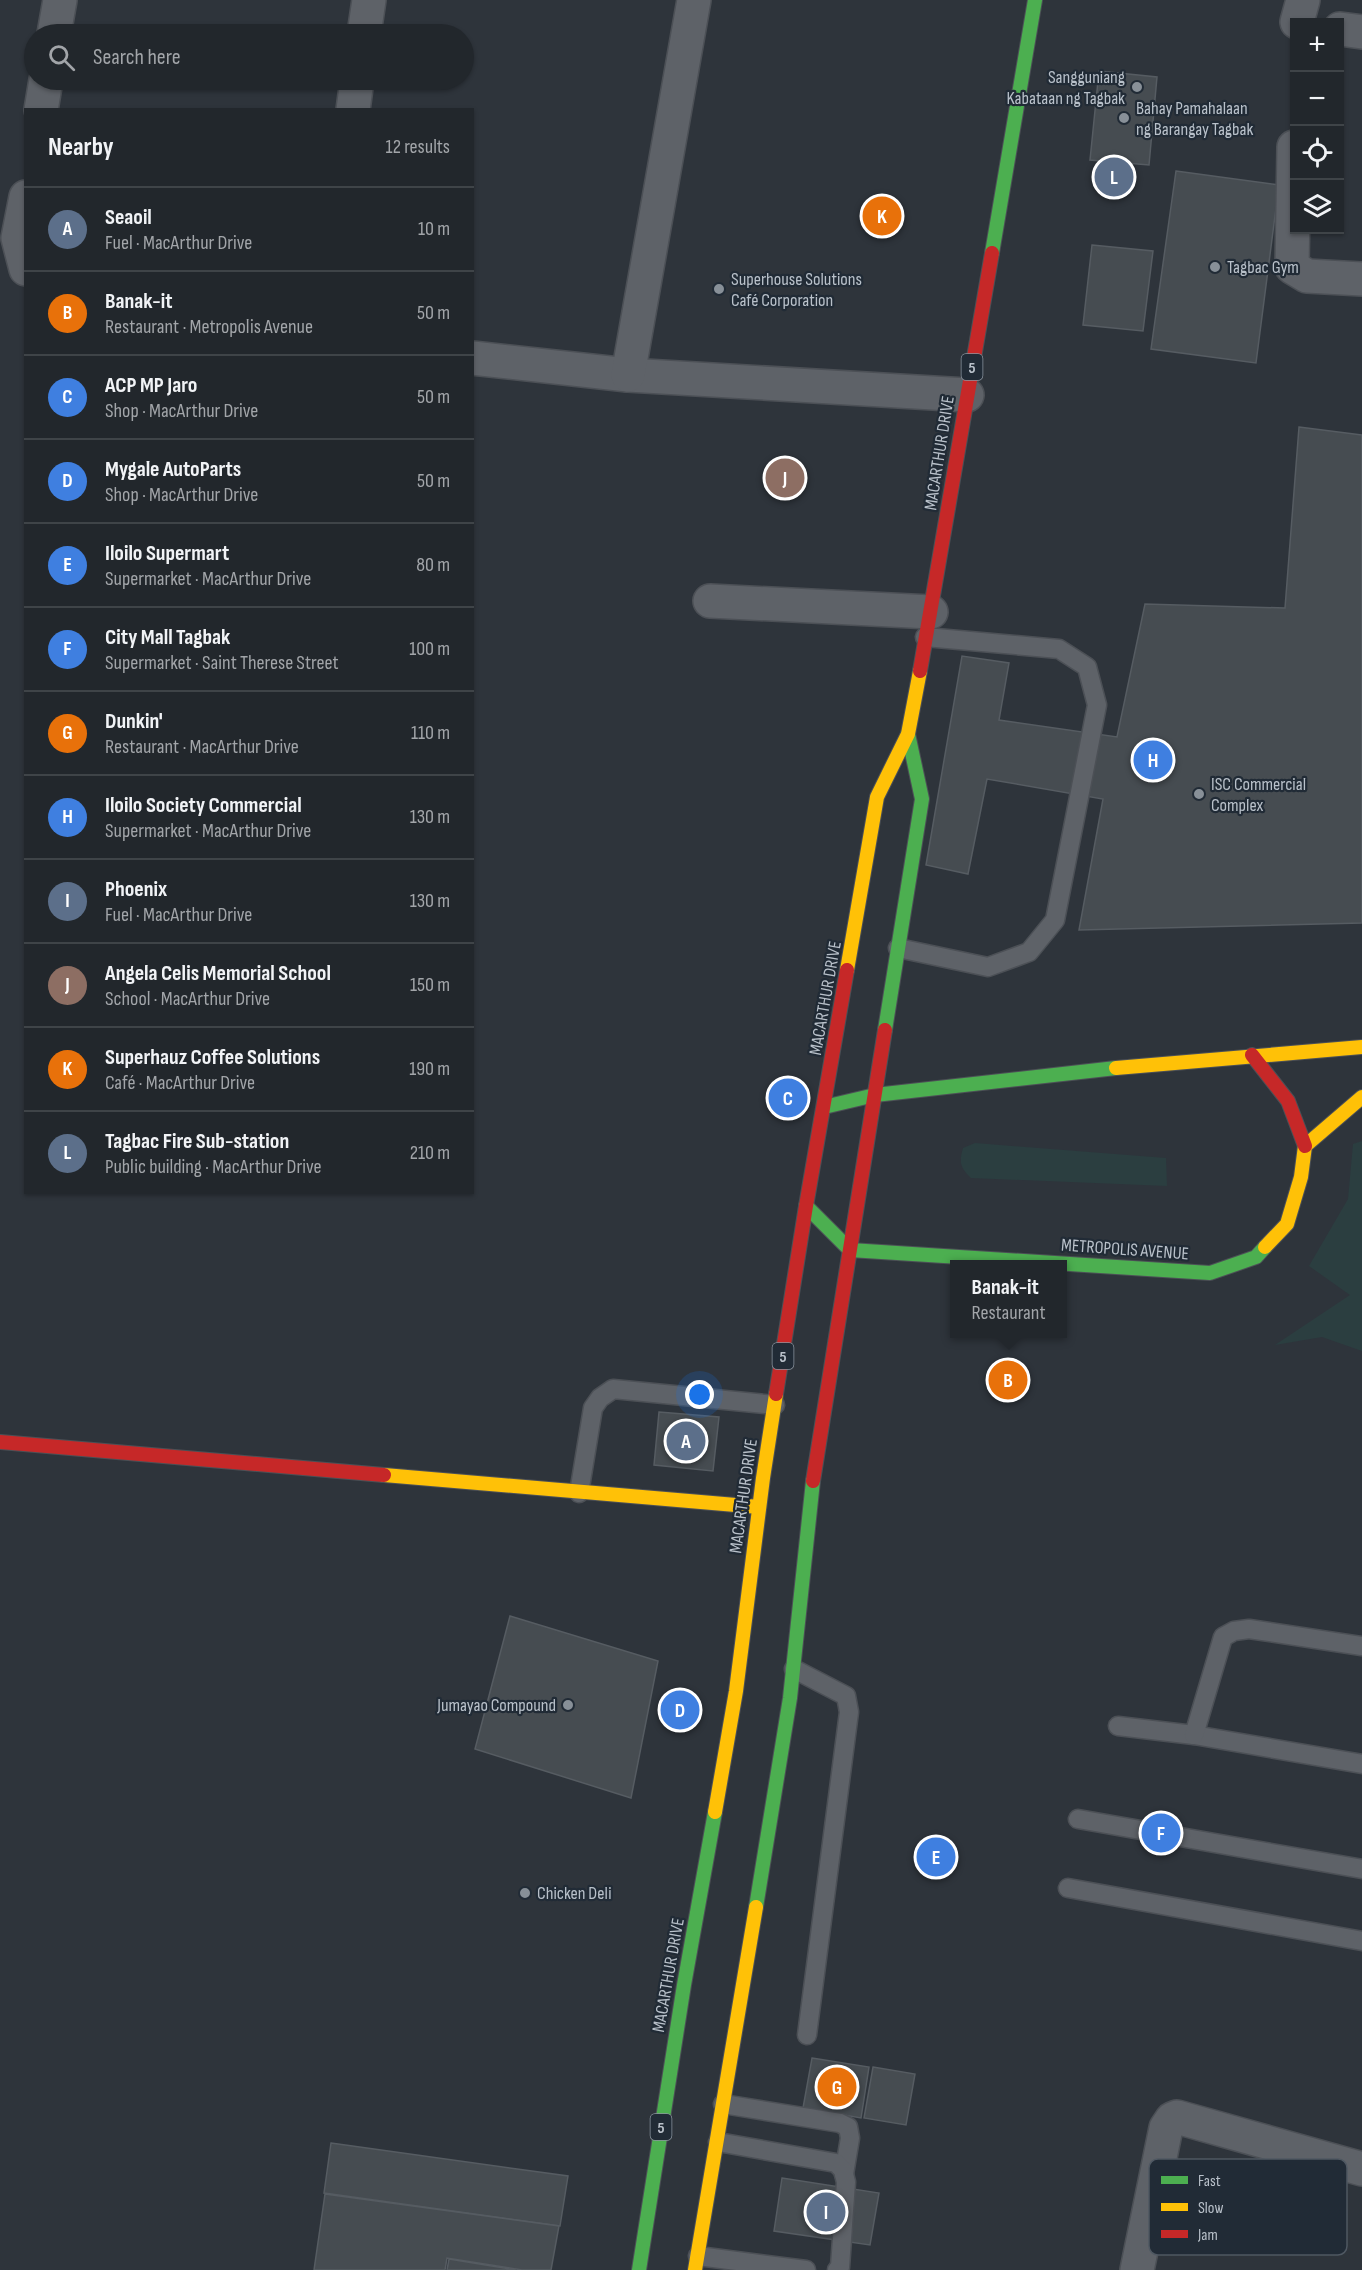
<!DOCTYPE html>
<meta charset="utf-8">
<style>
body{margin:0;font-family:"Sofia Sans Condensed",sans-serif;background:#2e3338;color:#f1f3f6}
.controls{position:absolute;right:18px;top:18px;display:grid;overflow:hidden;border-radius:0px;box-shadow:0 2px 4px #0004}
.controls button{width:54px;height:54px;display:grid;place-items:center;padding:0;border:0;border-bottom:2px solid #3f4448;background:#22272c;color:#f1f3f6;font:30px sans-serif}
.you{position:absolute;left:700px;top:1395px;width:21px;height:21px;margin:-15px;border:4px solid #fff;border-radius:50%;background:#1a73e8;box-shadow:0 0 0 9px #1a73e833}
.badge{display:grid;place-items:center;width:39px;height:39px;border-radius:50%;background:#889098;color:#fff;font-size:20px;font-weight:700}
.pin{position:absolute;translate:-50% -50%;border:3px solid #fff;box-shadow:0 2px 6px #0006}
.popup{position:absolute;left:950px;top:1260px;width:117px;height:78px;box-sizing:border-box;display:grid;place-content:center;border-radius:0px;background:#22272c;filter:drop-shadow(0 2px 4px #0005);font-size:20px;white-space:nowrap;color:#a2a5a9}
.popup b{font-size:22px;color:#f1f3f6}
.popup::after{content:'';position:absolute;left:50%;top:100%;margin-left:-12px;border:12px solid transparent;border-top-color:#22272c}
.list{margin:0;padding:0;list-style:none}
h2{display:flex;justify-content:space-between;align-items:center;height:78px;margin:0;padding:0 24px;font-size:26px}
h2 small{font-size:20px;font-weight:400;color:#a2a5a9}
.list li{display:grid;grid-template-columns:39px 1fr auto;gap:18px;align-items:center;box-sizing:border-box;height:84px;padding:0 24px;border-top:2px solid #3f4448}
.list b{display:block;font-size:22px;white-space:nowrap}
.list p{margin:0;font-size:20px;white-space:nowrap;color:#a2a5a9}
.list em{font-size:20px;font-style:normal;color:#a2a5a9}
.icon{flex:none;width:33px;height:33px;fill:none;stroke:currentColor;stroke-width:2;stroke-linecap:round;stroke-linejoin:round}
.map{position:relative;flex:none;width:1362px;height:2270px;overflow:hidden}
.search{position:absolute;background:#22272c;box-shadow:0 2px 4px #0004;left:24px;top:24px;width:450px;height:66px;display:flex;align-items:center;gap:15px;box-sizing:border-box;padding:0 21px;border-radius:33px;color:#a2a5a9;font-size:22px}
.panel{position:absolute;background:#22272c;box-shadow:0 2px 4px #0004;left:24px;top:108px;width:450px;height:1086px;border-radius:0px}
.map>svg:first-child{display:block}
.green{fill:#2b3e40}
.building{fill:#464c51;stroke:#565c62;stroke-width:1.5}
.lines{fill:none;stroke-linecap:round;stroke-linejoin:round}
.lane-casing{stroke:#4c5056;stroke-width:21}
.street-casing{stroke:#4c5056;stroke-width:36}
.fast-casing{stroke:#4c5056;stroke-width:16}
.slow-casing{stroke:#4c5056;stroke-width:16}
.jam-casing{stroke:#4c5056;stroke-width:16}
.lane{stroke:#5e6268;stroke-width:18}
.street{stroke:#5e6268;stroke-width:33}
.fast{stroke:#4caf50;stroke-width:14}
.slow{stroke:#ffc107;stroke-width:14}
.jam{stroke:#c62828;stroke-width:14}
.poi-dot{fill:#889098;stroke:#212b36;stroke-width:2}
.labels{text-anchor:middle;stroke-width:4.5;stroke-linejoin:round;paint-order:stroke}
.shield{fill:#212b36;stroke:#8b949e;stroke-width:1.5}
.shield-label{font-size:16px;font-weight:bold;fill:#b9c1ca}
.poi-label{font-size:18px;fill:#b9c1ca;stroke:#212b36;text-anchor:start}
.street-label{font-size:18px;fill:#b9c1ca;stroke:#212b36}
.key{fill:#212b36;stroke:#4f5862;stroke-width:1.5}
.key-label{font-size:16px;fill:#b9c1ca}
</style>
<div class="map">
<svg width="1362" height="2270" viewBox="0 0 1362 2270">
<rect width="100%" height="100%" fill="#2e343b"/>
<g class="green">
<polygon points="1362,1141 1362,1351 1322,1337 1275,1345 1350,1295 1309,1266 1348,1199 1353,1144"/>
<path d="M 975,1143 L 1166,1158 L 1167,1186 L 971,1178 C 960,1168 959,1162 963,1148 Z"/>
</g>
<g class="building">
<polygon points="1099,71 1157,77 1149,165 1090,160"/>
<polygon points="1176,171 1279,185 1256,363 1151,349"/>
<polygon points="1092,245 1153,251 1143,331 1083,325"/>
<polygon points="1299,427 1362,435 1362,923 1079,930 1103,799 987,779 968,874 926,865 962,656 1009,663 999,720 1117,737 1145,604 1285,608"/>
<polygon points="659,1412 719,1417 713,1471 654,1465"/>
<polygon points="510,1616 658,1661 631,1798 475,1749"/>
<polygon points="812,2058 869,2067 861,2118 803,2108"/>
<polygon points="873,2067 915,2074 906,2125 864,2118"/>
<polygon points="331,2143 568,2176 560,2226 324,2193"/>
<polygon points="782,2178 879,2193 870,2245 774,2231"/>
<polygon points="325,2194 559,2226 551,2270 522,2270 447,2258 445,2270 314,2270"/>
<polygon points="449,2259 516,2270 447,2270"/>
</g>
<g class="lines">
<defs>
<g id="lane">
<polyline points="898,948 988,967 1029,952 1055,920 1097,705 1087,667 1059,649 925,637"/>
<polyline points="579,1493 593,1408 600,1398 613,1389 775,1405"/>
<polyline points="794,1669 846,1696 849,1712 807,2035"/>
<polyline points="1118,1726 1194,1735 1362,1764"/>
<polyline points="1194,1735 1223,1637 1234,1631 1249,1629 1362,1646"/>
<polyline points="1078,1819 1362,1869"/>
<polyline points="1068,1888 1362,1941"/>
<polyline points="723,2104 840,2123 848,2127 850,2138 844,2174"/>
<polyline points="718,2142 836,2163 843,2170 846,2182 840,2267 837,2270"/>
<polyline points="698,2256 806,2270"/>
</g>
<g id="street">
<polyline points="1297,22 1303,0"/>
<polyline points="1340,29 1362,32"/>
<polyline points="54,34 60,0"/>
<polyline points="364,34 369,0"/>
<polyline points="41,110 46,80"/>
<polyline points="353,110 357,80"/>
<polyline points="1294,147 1292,267 1307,276 1362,279"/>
<polyline points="26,197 18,238 26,269"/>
<polyline points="472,358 628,375 967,395"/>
<polyline points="628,375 694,0"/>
<polyline points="710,601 931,612"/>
<polyline points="1137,2270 1166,2128 1172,2119 1177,2117 1362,2169"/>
</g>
<g id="fast">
<polyline points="992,253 1035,0"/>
<polyline points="885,1030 922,799 908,734"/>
<polyline points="824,1107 875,1095 1116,1068"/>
<polyline points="806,1206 850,1250 1210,1273 1256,1257 1265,1247"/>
<polyline points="756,1907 790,1698 813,1481"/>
<polyline points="639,2270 684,1985 715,1812"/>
</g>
<g id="slow">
<polyline points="847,970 877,797 908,734 920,671"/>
<polyline points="1116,1068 1362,1047"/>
<polyline points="1265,1247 1287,1224 1301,1177 1305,1146 1362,1097"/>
<polyline points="384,1475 759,1507"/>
<polyline points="715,1812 736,1691 763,1478 776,1394"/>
<polyline points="695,2270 756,1907"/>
</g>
<g id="jam">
<polyline points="920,671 992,253"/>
<polyline points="1252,1055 1288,1101 1305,1146"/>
<polyline points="776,1394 806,1206 847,970"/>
<polyline points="0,1442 384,1475"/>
<polyline points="813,1481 885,1030"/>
</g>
</defs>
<use href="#lane" class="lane-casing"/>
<use href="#street" class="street-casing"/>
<use href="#fast" class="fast-casing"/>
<use href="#slow" class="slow-casing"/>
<use href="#jam" class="jam-casing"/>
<use href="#lane" class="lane"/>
<use href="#street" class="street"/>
<use href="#fast" class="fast"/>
<use href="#slow" class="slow"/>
<use href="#jam" class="jam"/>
</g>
<g class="poi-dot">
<circle cx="1137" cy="87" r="6"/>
<circle cx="1124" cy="118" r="6"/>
<circle cx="1215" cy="267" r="6"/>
<circle cx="719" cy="289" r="6"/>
<circle cx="1199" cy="794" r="6"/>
<circle cx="568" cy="1705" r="6"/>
<circle cx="525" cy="1893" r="6"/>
</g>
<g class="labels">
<g class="shield">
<rect x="961.5" y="354" width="21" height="26" rx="4.5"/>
<rect x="772.5" y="1343" width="21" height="26" rx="4.5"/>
<rect x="650.5" y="2114" width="21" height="26" rx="4.5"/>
</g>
<g class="shield-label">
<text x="972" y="373">5</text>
<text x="783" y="1362">5</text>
<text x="661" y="2133">5</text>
</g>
<g class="poi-label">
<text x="1125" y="83" text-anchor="end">Sangguniang<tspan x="1125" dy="21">Kabataan ng Tagbak</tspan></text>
<text x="1136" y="114">Bahay Pamahalaan<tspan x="1136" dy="21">ng Barangay Tagbak</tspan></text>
<text x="1227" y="273">Tagbac Gym</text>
<text x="731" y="285">Superhouse Solutions<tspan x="731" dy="21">Café Corporation</tspan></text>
<text x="1211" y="790">ISC Commercial<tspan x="1211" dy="21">Complex</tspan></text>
<text x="556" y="1711" text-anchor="end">Jumayao Compound</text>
<text x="537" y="1899">Chicken Deli</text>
</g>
<g class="street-label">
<text transform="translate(939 453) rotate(-81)" y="6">MACARTHUR DRIVE</text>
<text transform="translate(825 998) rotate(-80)" y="6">MACARTHUR DRIVE</text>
<text transform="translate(1125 1249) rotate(4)" y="6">METROPOLIS AVENUE</text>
<text transform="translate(743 1496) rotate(-82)" y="6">MACARTHUR DRIVE</text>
<text transform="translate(668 1975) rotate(-80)" y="6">MACARTHUR DRIVE</text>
</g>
</g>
<rect x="1149" y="2159" width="198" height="96" rx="9" class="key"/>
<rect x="1161" y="2176" width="27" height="8" fill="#4caf50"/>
<rect x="1161" y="2203" width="27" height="8" fill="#ffc107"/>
<rect x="1161" y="2230" width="27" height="8" fill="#c62828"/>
<g class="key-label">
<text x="1198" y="2186">Fast</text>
<text x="1198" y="2213">Slow</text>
<text x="1198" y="2240">Jam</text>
</g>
</svg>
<div class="controls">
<button>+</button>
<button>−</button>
<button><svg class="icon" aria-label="locate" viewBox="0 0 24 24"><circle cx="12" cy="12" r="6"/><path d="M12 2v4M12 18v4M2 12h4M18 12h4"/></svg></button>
<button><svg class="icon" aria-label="layers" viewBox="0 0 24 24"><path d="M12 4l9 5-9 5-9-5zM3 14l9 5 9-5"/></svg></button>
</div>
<div class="you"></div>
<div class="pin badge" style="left:686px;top:1441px;background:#5c6f8a">A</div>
<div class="pin badge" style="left:1008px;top:1380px;background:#e8710a">B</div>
<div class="popup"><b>Banak-it</b>Restaurant</div>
<div class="pin badge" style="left:788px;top:1098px;background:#3f7fe0">C</div>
<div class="pin badge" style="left:680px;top:1710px;background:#3f7fe0">D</div>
<div class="pin badge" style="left:936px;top:1857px;background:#3f7fe0">E</div>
<div class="pin badge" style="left:1161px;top:1833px;background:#3f7fe0">F</div>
<div class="pin badge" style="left:837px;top:2087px;background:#e8710a">G</div>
<div class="pin badge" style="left:1153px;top:760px;background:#3f7fe0">H</div>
<div class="pin badge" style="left:826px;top:2212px;background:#5c6f8a">I</div>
<div class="pin badge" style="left:785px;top:478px;background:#8d6e63">J</div>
<div class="pin badge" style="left:882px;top:216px;background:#e8710a">K</div>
<div class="pin badge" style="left:1114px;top:177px;background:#5c6f8a">L</div>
<div class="search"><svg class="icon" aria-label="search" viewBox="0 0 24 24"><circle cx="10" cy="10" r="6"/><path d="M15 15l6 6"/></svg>Search here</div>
<section class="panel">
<h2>Nearby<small>12 results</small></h2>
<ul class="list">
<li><span class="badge" style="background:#5c6f8a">A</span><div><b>Seaoil</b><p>Fuel · MacArthur Drive</p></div><em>10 m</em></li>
<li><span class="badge" style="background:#e8710a">B</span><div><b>Banak-it</b><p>Restaurant · Metropolis Avenue</p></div><em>50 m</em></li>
<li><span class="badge" style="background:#3f7fe0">C</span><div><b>ACP MP Jaro</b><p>Shop · MacArthur Drive</p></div><em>50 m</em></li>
<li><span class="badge" style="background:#3f7fe0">D</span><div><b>Mygale AutoParts</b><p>Shop · MacArthur Drive</p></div><em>50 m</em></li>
<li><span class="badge" style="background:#3f7fe0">E</span><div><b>Iloilo Supermart</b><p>Supermarket · MacArthur Drive</p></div><em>80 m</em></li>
<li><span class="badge" style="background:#3f7fe0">F</span><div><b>City Mall Tagbak</b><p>Supermarket · Saint Therese Street</p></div><em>100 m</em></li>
<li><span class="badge" style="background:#e8710a">G</span><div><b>Dunkin'</b><p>Restaurant · MacArthur Drive</p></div><em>110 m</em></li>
<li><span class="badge" style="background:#3f7fe0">H</span><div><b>Iloilo Society Commercial</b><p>Supermarket · MacArthur Drive</p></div><em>130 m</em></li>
<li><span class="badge" style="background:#5c6f8a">I</span><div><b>Phoenix</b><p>Fuel · MacArthur Drive</p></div><em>130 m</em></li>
<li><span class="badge" style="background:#8d6e63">J</span><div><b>Angela Celis Memorial School</b><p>School · MacArthur Drive</p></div><em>150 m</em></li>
<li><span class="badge" style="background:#e8710a">K</span><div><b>Superhauz Coffee Solutions</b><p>Café · MacArthur Drive</p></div><em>190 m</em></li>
<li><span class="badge" style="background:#5c6f8a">L</span><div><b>Tagbac Fire Sub-station</b><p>Public building · MacArthur Drive</p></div><em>210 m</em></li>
</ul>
</section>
</div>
